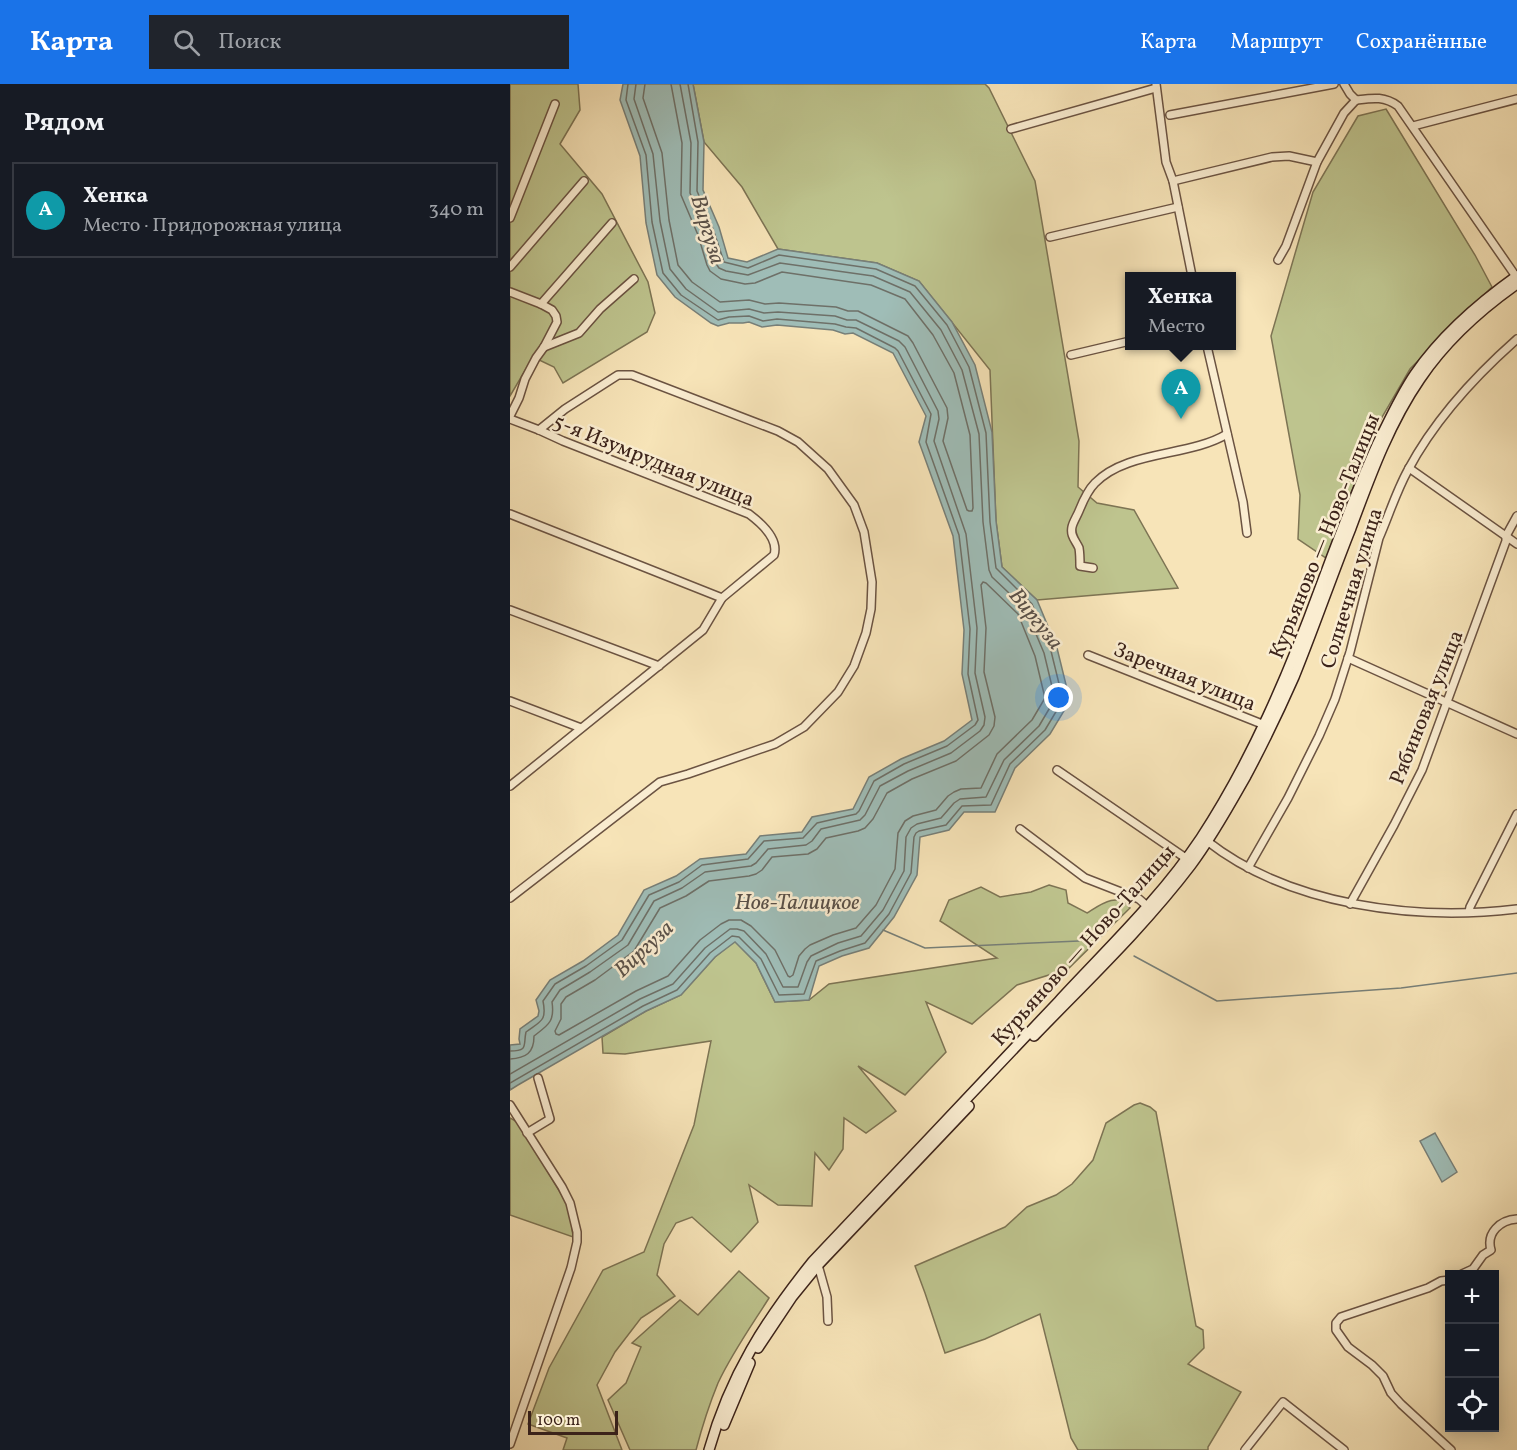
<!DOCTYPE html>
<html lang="ru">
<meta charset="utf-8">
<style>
body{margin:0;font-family:Vollkorn,serif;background:#20242c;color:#f1f3f6}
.controls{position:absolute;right:18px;bottom:18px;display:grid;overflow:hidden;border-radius:0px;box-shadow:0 3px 15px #0003}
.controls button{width:54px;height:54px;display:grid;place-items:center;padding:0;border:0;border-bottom:2px solid #363941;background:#171b24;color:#f1f3f6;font:30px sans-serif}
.scale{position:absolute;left:18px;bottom:15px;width:90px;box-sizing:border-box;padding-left:6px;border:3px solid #3c231a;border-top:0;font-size:16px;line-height:21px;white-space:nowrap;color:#3c231a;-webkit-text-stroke:4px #faedd1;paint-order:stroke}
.you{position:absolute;left:549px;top:614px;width:21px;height:21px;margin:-15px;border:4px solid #fff;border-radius:50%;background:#1a73e8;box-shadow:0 0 0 9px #1a73e833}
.badge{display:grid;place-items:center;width:39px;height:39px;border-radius:50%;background:#1a73e8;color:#fff;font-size:20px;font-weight:700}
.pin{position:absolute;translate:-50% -50px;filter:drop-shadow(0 2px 3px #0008)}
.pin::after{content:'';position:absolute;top:32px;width:21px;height:18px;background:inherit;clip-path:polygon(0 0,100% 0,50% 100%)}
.popup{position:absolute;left:615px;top:188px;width:111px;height:78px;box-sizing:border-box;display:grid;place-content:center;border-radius:0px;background:#171b24;filter:drop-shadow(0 2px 4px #0005);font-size:20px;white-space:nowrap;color:#9ea1a6}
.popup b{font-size:22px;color:#f1f3f6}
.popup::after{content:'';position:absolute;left:50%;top:100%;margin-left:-12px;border:12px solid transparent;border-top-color:#171b24}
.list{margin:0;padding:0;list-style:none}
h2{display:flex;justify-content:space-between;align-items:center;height:78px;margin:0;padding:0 24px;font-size:26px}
h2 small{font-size:20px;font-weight:400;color:#9ea1a6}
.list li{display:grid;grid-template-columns:39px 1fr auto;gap:18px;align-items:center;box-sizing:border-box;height:96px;margin:0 12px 12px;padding:0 12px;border:2px solid #363941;border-radius:0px}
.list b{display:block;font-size:22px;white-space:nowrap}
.list p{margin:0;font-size:20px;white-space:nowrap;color:#9ea1a6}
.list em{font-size:20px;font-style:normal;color:#9ea1a6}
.icon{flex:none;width:33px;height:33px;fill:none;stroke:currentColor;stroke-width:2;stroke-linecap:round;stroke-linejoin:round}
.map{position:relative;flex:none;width:1007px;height:1366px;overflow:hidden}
header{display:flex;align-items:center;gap:36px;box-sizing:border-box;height:84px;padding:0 30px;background:#1a73e8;color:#fff}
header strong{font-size:28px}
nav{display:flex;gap:33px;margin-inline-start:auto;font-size:21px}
.search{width:420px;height:54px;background:#20242c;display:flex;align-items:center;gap:15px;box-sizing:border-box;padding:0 21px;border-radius:0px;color:#9ea1a6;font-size:22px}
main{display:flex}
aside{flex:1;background:#171b24}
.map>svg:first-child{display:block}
.green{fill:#bec48e;stroke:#7d7454;stroke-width:1.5}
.water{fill:#9fbdb7;stroke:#777f78;stroke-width:1.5}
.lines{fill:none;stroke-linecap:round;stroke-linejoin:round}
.shore{stroke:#6e7068;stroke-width:1.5}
.stream{stroke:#777f78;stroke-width:1.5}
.minor-casing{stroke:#6b5342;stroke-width:10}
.secondary-casing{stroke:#3c231a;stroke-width:12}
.minor{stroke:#faedd1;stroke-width:7}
.secondary{stroke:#faedd1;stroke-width:9}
.labels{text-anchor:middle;stroke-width:5;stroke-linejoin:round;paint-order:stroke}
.street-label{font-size:21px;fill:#3c231a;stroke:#faedd1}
.water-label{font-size:22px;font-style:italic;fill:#5a5149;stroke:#faedd1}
</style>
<header>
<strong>Карта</strong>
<div class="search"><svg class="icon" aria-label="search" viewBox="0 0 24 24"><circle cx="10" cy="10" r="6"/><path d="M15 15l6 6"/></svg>Поиск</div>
<nav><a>Карта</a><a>Маршрут</a><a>Сохранённые</a></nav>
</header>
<main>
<aside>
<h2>Рядом<small></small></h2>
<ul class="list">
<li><span class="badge" style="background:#0f9aa8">A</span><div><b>Хенка</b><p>Место · Придорожная улица</p></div><em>340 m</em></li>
</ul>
</aside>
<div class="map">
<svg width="1007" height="1366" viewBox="0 0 1007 1366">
<rect width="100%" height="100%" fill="#f7e4b8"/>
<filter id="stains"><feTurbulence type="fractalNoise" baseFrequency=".00333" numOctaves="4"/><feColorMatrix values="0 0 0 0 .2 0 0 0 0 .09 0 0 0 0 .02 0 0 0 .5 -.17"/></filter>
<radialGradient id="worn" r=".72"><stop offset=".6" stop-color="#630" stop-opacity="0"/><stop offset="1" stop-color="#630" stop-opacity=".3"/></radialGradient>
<g class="green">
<polygon points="0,0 68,0 70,26 50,60 92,110 138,198 145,229 137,248 53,299 44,283 23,273 0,312"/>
<polygon points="183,0 475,0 479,4 525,97 569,357 568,403 587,419 624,426 668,504 527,516 492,483 486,437 480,286 409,197 367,179 268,165 232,103 194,58"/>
<polygon points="876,25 965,171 982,203 900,285 868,340 816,474 788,455 790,411 761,252 803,108 848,32"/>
<path d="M 539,801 L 556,806 L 558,819 L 577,829 C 590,821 608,807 620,824 L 558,885 L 507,901 L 462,940 L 416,918 L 436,968 L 395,1011 L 348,982 L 386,1027 L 356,1049 L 334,1034 L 333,1065 L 319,1086 L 305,1069 L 302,1122 L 268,1121 L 239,1101 L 248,1138 L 221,1168 L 182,1133 L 166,1139 L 154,1160 L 147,1191 L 165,1212 L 131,1234 L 105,1268 L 87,1301 L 112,1366 L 53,1366 L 57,1354 L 18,1340 L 39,1284 L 93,1186 L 134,1168 L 184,1041 L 201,957 L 115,970 L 93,969 L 92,953 L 136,927 L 171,911 L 205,873 L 225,857 L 246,879 L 265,918 L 299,916 L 319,900 L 487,874 L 430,837 L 439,816 L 471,803 L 490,813 L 521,808 Z"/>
<polygon points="630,1019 640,1023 646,1028 686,1242 693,1246 694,1264 678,1280 731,1308 698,1363 698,1366 568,1366 561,1354 530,1230 475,1255 435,1269 415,1209 405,1182 495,1143 517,1123 546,1111 562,1100 583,1076 596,1039 624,1021"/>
<polygon points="0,1034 9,1039 60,1125 63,1153 0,1131"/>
<path d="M 229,1187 L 259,1214 C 242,1241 222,1269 208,1299 C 199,1321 192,1343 186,1366 L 120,1366 L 98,1316 L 116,1299 L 131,1263 L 122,1259 L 170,1216 L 188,1231 Z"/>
</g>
<g class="water">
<polygon points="113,0 183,0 194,58 193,106 209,143 218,174 237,178 268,165 367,179 409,197 442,238 465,281 482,348 486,437 492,483 527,516 547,564 560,617 540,650 505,684 485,728 454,728 439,746 410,753 407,791 384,833 359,864 332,872 309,882 299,916 265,918 246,879 225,858 205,873 171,911 136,927 8,1001 0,1006 0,961 10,960 9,955 10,945 28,932 29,927 26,916 40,896 73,877 108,851 134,806 166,792 190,775 236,770 250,752 292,748 302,733 343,725 359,693 391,675 434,657 462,636 452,590 454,546 443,452 409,358 416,332 383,269 343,249 335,250 323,246 267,241 252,243 239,238 233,239 219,239 208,242 201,239 165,213 147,191 136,139 130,72 110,16"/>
<polygon points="925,1049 947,1088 932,1098 910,1057"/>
</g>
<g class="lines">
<g class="shore">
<polyline points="135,0 133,14 152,69 159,136 168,181 182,198 210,218 239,216 255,220 269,219 326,223 338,227 348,227 398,252 403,259 437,324 438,334 433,357 457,426 459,427 462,427 463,424 460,351 444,289 423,251 395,215 361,201 272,188 245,199 235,200 211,195 200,187 197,181 188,151 171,111 172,59 161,0"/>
<polygon points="473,498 476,499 508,530 525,572 535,614 522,636 487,670 471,704 451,705 444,708 438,712 426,726 403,732 395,737 388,749 385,785 366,821 346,844 323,851 300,861 295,865 289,872 283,891 280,893 278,892 265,866 241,842 231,836 219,836 211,840 190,856 158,892 126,907 49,951 46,950 45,947 51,935 51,920 56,913 85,896 124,867 150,824 176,812 199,797 239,792 246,790 252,786 262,773 298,770 307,765 316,754 348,747 355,744 363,735 377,709 402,695 446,677 479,651 484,642 485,633 474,588 476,544 471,501"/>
<path d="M 0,967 C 19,967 13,961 16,948 C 31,937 37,937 33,917 L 45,900 L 76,882 L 112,856 L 139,811 L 169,798 L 192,781 L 238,775 L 254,757 L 293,754 L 307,739 L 346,730 L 349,727 L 364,697 L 394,680 L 437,662 L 465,641 L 468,636 L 458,590 L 460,545 L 449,451 L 416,358 L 421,330 L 388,267 L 385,264 L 346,244 L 336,243 L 325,240 L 267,235 L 253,237 L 239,232 L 219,233 L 208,236 L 171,211 L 153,189 L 142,138 L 136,71 L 116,16 L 118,0"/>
<path d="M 0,975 C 16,974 24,969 24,952 C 38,941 45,938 42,918 L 50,906 L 80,888 L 118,861 L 144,817 L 172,804 L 195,788 L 241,782 L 246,779 L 258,765 L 296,761 L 302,757 L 311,745 L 350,736 L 355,731 L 370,702 L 398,687 L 441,669 L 470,647 L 474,641 L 475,633 L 465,589 L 467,544 L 456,450 L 424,357 L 429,335 L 428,327 L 395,263 L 389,257 L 346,236 L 337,236 L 325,232 L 268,228 L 254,229 L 239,225 L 208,228 L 176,205 L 160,185 L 150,137 L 143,70 L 124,15 L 126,0"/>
<polyline points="0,990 130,915 163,900 195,864 220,845 227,845 234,847 256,870 273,903 288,903 297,878 301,872 328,859 351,852 373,826 394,787 396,753 401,744 407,740 431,734 444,719 450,715 476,713 494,676 529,642 545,615 534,569 515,524 482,493 479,486 473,438 469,350 452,286 431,246 400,208 363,192 270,179 238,191 216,187 209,184 205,178 196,148 180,109 181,59 170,0"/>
<polyline points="0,999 133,922 167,906 200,869 222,852 229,853 251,875 269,911 294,910 306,877 330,867 355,859 379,830 401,789 404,753 406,749 409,747 436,741 452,722 481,721 500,680 535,646 553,616 541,567 522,520 486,484 480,438 476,349 459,283 437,241 405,202 366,185 269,171 238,184 214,178 203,145 187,107 188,58 178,0"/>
</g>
<g class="stream">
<polyline points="373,846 415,864 569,857"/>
<polyline points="624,872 707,917 891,904 1007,889"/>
</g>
<defs>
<g id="minor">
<polyline points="646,0 656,78 663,97 682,192"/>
<polyline points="834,0 840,10 846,16"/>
<path d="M 846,16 C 863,14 874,12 888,22 L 1007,194"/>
<polyline points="660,31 824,0"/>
<polyline points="903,42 1007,15"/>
<polyline points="501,45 646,4"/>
<polyline points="663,97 762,73 779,72 807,78"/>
<polyline points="0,134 45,20"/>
<polyline points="540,153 668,123"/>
<polyline points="768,176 776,162 807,78 834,29 846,16"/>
<polyline points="0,183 74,97"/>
<polyline points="0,208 31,220 42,226 46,232 47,238 34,263 26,274 15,295 9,314 0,332"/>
<polyline points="31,220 102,139"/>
<polyline points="697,262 733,418 737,449"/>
<polyline points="34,263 69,249 90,225 124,195"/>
<polyline points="561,271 620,257"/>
<path d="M 0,335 L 29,346 L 53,357 L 239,430 C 251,439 269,455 264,471 L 212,514 L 193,546 L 0,702"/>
<polyline points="899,384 1007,460"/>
<polyline points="0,430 212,514"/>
<path d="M 583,484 L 570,482 C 570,476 570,470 569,464 C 566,457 560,452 562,443 C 563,438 567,432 569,427 C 573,417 578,406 585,399 C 617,366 679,373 717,350"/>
<polyline points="0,526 149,582"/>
<polyline points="578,571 757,642"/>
<polyline points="838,574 1007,650"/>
<polyline points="0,617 71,644"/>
<polyline points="547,686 677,775"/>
<polyline points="510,745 575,794 629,815 637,822"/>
<path d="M 697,757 C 780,822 905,837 1007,825"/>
<path d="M 738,784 L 778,714 L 809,652 L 825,615 L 840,568 L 869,454 C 879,431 886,408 898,386 C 925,335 964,293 1007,255"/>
<polyline points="0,814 150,698 178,690 265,660 294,643 328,608 344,582 356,549 361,525 362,498 354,448 344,421 318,385 288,358 268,347 122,291 108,291 55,325 29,346"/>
<polyline points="840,820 884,741 912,686 996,457 996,452 1007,432"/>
<polyline points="959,828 960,823 1007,730"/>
<polyline points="0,1021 52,1103 60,1119 67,1148 67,1158 61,1184 0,1360"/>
<polyline points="17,1049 40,1035 28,994"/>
<polyline points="308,1181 317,1213 318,1237"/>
<path d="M 952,1190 L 963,1185 L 973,1171 L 981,1166 C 976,1149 990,1136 1007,1135"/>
<polyline points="940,1196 931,1197 918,1204 831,1233 826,1239 826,1246 838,1263 862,1281 873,1292 881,1309 891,1320 941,1366"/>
<polyline points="735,1366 773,1318 834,1366"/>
</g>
<g id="secondary">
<path d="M 524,952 C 577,897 634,843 681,781 C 702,753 719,722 736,692 C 753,660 769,627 784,593 C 804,544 821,494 841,444 C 860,393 879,340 910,295 C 935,258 970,226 1007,200"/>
<polyline points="248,1264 282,1213 308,1181 459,1022"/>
<polyline points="214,1341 240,1279"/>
<path d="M 199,1366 C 220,1291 255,1237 303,1177 C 385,1090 467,1004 549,917 C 598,864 651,814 691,754 C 742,676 778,591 810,504 C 828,456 846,407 867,361 C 879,337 890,312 905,290 C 932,251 969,219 1007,192"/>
</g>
</defs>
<use href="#minor" class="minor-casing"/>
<use href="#secondary" class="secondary-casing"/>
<use href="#minor" class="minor"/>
<use href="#secondary" class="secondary"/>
</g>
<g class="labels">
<g class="street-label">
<text transform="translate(144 376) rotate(22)" y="7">5-я Изумрудная улица</text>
<text transform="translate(814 452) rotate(-68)" y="7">Курьяново — Ново-Талицы</text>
<text transform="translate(841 504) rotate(-73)" y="7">Солнечная улица</text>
<text transform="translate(675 592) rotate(22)" y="7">Заречная улица</text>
<text transform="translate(916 623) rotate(-68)" y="7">Рябиновая улица</text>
<text transform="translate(573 861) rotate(-48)" y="7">Курьяново — Ново-Талицы</text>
</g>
<g class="water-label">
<text transform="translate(199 145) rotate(73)" y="8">Виргуза</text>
<text transform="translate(527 534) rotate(51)" y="8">Виргуза</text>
<text x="287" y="825">Нов-Талицкое</text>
<text transform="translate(133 864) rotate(-43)" y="8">Виргуза</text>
</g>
</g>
<rect width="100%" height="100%" filter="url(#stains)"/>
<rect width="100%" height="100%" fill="url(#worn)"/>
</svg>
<div class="controls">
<button>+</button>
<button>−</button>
<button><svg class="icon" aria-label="locate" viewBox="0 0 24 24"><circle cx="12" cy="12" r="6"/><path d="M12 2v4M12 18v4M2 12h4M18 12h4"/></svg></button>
</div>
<div class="scale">100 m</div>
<div class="you"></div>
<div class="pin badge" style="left:671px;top:335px;background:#0f9aa8">A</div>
<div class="popup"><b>Хенка</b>Место</div>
</div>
</main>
